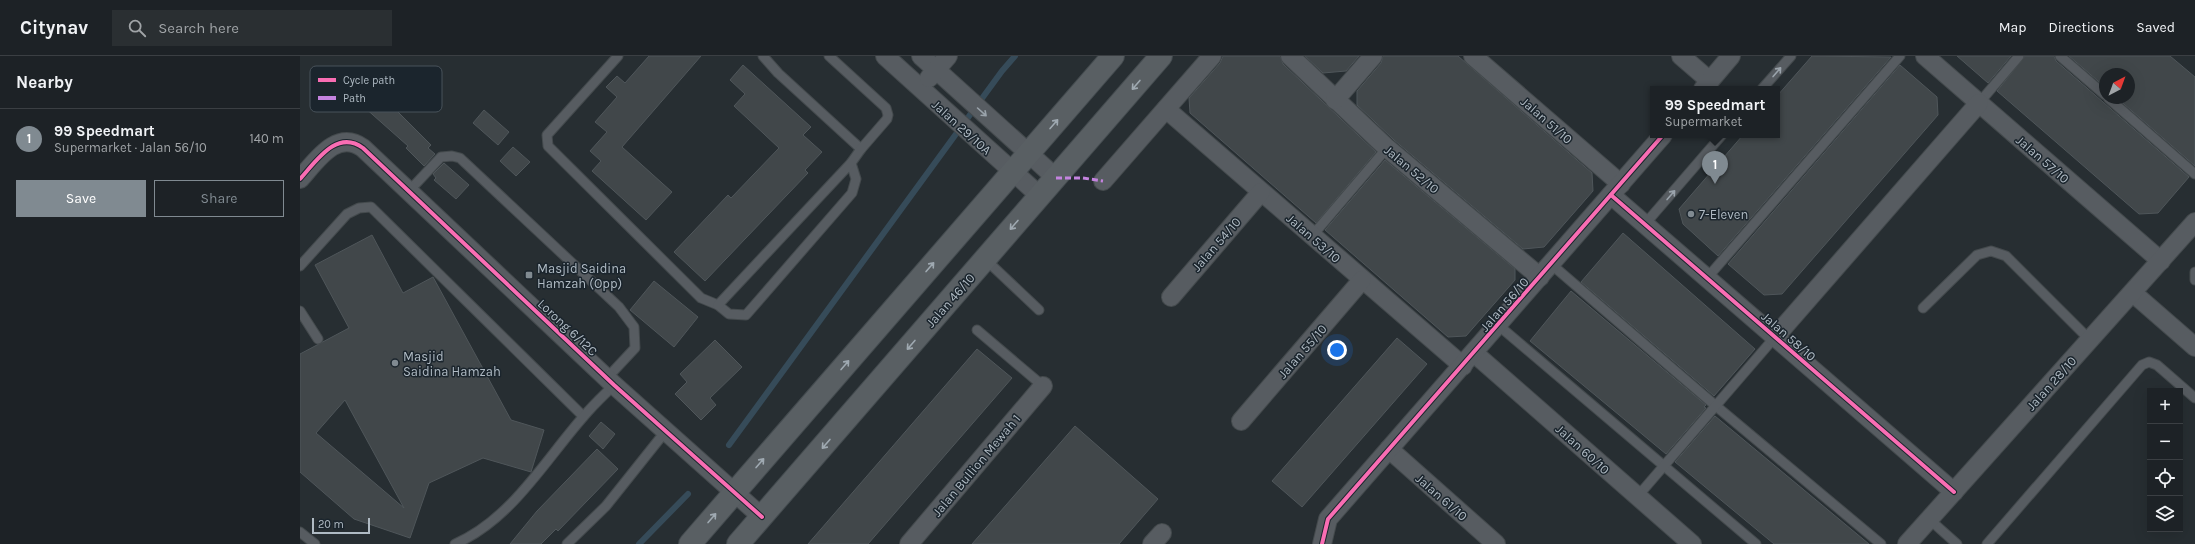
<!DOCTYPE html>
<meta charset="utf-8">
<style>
body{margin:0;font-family:Karla,sans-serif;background:#2a2f32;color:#f1f3f6}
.controls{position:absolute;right:12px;bottom:12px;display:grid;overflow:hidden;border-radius:0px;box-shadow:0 4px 16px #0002}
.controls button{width:36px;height:36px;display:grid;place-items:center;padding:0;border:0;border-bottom:1px solid #3b3f43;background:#1d2226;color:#f1f3f6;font:20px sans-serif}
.compass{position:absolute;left:1799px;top:12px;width:36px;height:36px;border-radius:50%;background:#1d2226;box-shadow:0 4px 16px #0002;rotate:41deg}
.scale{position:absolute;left:12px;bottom:10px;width:58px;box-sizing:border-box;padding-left:4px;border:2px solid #b0bbc4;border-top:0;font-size:11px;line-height:14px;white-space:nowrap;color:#b0bbc4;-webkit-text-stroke:3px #1b252d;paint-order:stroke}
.you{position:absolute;left:1037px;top:294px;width:14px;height:14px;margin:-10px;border:3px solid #fff;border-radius:50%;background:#1a73e8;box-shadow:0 0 0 6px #1a73e833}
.badge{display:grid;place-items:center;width:26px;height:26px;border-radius:50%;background:#808a91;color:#fff;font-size:13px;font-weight:700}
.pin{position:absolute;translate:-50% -33px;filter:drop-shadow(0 1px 2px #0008)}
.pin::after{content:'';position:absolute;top:21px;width:14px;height:12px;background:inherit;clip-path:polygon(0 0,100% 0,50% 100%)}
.popup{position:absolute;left:1350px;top:30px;width:130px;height:52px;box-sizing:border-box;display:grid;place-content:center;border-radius:0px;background:#1d2226;filter:drop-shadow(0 1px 3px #0005);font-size:13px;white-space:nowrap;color:#a0a4a7}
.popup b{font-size:15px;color:#f1f3f6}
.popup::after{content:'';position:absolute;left:50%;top:100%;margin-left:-8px;border:8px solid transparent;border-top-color:#1d2226}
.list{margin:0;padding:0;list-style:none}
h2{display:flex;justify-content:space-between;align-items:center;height:52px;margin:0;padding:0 16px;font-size:17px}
h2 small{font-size:13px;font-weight:400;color:#a0a4a7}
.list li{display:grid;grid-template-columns:26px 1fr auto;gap:12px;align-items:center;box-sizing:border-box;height:60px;padding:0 16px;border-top:1px solid #3b3f43}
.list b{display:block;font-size:15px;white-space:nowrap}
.list p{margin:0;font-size:13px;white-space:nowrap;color:#a0a4a7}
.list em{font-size:13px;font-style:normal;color:#a0a4a7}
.actions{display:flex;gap:8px;padding:12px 16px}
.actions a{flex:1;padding:9px 0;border:1px solid #808a91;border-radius:0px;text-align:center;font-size:14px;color:#808a91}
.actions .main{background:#808a91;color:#fff}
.icon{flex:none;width:22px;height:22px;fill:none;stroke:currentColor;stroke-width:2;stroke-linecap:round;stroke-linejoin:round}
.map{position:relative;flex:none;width:1895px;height:488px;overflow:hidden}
header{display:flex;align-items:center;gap:24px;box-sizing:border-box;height:56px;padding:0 20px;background:#1d2226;border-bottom:1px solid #3b3f43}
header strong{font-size:19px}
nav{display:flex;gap:22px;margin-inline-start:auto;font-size:14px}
.search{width:280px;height:36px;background:#2a2f32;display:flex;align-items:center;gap:10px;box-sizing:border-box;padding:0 14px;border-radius:0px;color:#a0a4a7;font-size:15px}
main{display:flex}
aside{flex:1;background:#1d2226}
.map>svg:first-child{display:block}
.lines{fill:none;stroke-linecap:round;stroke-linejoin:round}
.stream{stroke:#364b59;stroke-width:6}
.building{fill:#41474a;stroke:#4f565a;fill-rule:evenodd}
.lane-casing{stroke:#444a4d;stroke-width:11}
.street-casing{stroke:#444a4d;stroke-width:20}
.primary-casing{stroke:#444b4f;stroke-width:24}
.lane{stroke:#575c61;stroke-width:9}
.street{stroke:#575c61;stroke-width:18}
.primary{stroke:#595f63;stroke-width:22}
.quiet{stroke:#c483df;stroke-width:3;stroke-dasharray:6 3;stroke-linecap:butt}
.cycleway-casing{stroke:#1b252d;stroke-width:6}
.cycleway{stroke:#f96db3;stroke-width:4}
.oneway{stroke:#9aa3ab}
.oneway2{stroke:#9fa9b1}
.poi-dot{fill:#808a91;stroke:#1b252d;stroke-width:1.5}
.labels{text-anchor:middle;stroke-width:3;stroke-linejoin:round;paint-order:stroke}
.street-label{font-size:13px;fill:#b0bbc4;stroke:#1b252d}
.poi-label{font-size:13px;fill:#b0bbc4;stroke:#1b252d;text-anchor:start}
.key{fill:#1b252d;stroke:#48525a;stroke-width:1}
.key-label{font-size:11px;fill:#b0bbc4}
</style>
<header>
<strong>Citynav</strong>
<div class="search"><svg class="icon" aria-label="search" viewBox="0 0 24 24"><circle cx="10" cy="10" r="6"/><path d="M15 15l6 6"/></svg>Search here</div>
<nav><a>Map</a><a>Directions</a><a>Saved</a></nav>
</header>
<main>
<aside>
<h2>Nearby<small></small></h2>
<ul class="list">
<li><span class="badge">1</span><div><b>99 Speedmart</b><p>Supermarket · Jalan 56/10</p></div><em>140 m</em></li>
</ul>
<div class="actions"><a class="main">Save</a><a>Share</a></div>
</aside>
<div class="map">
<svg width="1895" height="488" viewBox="0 0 1895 488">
<rect width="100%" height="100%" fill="#272e32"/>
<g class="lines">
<g class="stream">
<polyline points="429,389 702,15 715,0"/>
<polyline points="339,488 388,438"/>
</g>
</g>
<g class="building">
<polygon points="349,0 401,0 322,91 372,136 346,164 292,115 301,105 290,95 307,76 295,66 317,41 306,31 317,20 325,27"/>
<polygon points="923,0 980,0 983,8 1076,96 1016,167 890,57 889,42 920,7"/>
<polygon points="1005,0 1059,0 1046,15 1023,17"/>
<polygon points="1083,0 1158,0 1292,117 1293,135 1244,191 1223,193 1094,84 1057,49 1057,35 1081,7"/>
<polygon points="1512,0 1591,1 1418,200 1383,168 1379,153 1443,79 1477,79 1477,40"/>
<polygon points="1657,0 1711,0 1688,27"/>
<polygon points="1725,0 1754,0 1756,5 1889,121 1858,157 1839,158 1697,35"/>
<polygon points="1769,0 1870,0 1895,21 1895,110 1817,42 1829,42 1829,18 1805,18 1805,31"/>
<polygon points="443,9 511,71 503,79 522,96 505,114 508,117 405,225 374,196 428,139 431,142 479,92 434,50 445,38 430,24"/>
<polygon points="1600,9 1637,41 1638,59 1482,238 1464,239 1428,208"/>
<polygon points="90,22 103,35 91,49 131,89 128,92 135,98 124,110 106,92 108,90 64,51"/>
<polygon points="184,54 209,76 198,89 173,67"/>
<polygon points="213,91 230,106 216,120 200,105"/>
<polygon points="1085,104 1215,213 1215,224 1166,280 1148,281 1025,174"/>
<polygon points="144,107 169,129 156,143 134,124 136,122 133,118"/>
<polygon points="1323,177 1455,293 1414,340 1281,226"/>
<path d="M 72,179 L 103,237 L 133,221 L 211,364 L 244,374 L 231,416 L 183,402 L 129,427 L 110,482 L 54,463 L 0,416 L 0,298 L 49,272 L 15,209 ZM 45,344 L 104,452 L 16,377 Z"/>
<polygon points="354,225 398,261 374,291 330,254"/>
<polygon points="1271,235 1406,349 1404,351 1406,352 1366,398 1230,285"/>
<polygon points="1097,282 1127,308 1002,451 972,425"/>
<polygon points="415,284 442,311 410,342 416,349 401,364 375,338 387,326 380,318"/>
<polygon points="677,293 712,322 568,488 508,488"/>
<polygon points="1415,360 1569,488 1474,488 1375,406"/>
<polygon points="301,366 315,378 303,393 289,380"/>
<polygon points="775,370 858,443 819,488 672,488"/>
<polygon points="297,393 318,413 258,475 256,473 241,488 210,488 237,455"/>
</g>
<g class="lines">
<defs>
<g id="lane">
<polyline points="318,0 247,79 248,90 401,242 418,249 429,258 446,259 552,137 556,123 551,107"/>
<polyline points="463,0 478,17 561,93"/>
<polyline points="1760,0 1805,39"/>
<polyline points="1462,33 1491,0"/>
<polyline points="1808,42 1895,118"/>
<polyline points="1679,47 1719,0"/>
<polyline points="109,135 141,101 152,100 160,102 319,251 334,271 335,292 307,322"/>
<polyline points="1345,168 1422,79"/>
<polyline points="1012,180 1087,92"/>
<polyline points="685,203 739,254"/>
<polyline points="1251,208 1416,350 1581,488"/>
<polyline points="0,210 47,158 59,152 71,151 283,360"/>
<polyline points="1895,216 1895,224"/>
<polyline points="1407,222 1600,0"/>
<polyline points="418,249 551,107 561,93 587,63 588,59 586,52 529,0"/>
<polyline points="1623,252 1677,199 1691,195 1706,200 1790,284"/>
<polyline points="0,255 18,283"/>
<polyline points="1198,269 1456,488"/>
<polyline points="677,274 743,330"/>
<polyline points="1337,441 1475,281"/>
<polyline points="1629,463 1657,488"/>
<polyline points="0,476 15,488"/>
<path d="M 155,488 C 212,463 245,404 284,360 C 293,349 304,339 314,329"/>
<polyline points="267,488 306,450 365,376"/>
<polyline points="1687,488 1842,309 1849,306 1857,309 1895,342"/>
</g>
<g id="street">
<polyline points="585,0 740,140"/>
<polyline points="621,0 756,122"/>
<polyline points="990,0 1087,92 1240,221"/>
<polyline points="1173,0 1321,128"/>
<polyline points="1381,0 1410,25"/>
<polyline points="1625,0 1861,205"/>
<polyline points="629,22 648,0"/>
<polyline points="1403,33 1431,0"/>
<polyline points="1035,44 1073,0"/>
<polyline points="866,53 1163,310"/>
<path d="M 0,123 C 17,104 37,73 63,92 L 314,329 L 462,461"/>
<polyline points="803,125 912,0"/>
<polyline points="1311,139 1654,436"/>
<polyline points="1833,237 1895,291"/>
<polyline points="871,241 961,136"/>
<polyline points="1475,281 1679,47"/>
<polyline points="1174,297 1392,488"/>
<polyline points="941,365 1062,224"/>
<polyline points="1089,393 1196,488"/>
<polyline points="609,488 743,330"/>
<polyline points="852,488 862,477"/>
<polyline points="1022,488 1028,463 1363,79"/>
<polyline points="1607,488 1895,166"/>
</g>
<g id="primary">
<polyline points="390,488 813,0"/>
<polyline points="438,488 861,0"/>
</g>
</defs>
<use href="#lane" class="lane-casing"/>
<use href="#street" class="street-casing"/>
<use href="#primary" class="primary-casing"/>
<use href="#lane" class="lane"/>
<use href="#street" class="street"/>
<use href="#primary" class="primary"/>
<polyline class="quiet" points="756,122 783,122 803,125"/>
<defs>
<g id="cycleway">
<path d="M 0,123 C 17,104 37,73 63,92 L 314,329 L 462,461"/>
<polyline points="1311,139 1654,436"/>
<polyline points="1022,488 1028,463 1363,79"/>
</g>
</defs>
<use href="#cycleway" class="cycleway-casing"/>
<use href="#cycleway" class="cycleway"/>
</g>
<defs><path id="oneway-shaft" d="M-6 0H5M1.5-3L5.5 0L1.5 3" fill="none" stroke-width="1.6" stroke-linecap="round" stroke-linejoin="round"/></defs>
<g class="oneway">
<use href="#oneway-shaft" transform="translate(1477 16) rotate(-49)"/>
<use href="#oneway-shaft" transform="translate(682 56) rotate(42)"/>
<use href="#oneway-shaft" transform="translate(1371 139) rotate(-49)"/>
</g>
<g class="oneway2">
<use href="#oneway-shaft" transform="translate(836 29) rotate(131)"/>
<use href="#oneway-shaft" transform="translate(754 68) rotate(-49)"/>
<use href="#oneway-shaft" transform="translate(714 169) rotate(131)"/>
<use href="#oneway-shaft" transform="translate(630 211) rotate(-49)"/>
<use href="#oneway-shaft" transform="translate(611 289) rotate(131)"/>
<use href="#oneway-shaft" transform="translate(545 309) rotate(-49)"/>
<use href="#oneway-shaft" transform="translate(526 388) rotate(131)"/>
<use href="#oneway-shaft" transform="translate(460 407) rotate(-49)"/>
<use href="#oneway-shaft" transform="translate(412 462) rotate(-49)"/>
</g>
<g class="poi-dot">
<circle cx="1391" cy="158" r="4"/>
<rect x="225" y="215" width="8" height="8" rx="2"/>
<circle cx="95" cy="307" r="4"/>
</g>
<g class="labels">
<g class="street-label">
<text transform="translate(1247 64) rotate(41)" y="5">Jalan 51/10</text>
<text transform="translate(662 71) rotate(42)" y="5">Jalan 29/10A</text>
<text transform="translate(1743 103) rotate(41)" y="5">Jalan 57/10</text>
<text transform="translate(1112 113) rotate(40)" y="5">Jalan 52/10</text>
<text transform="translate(1014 182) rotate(41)" y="5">Jalan 53/10</text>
<text transform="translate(916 188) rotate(-49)" y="5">Jalan 54/10</text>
<text transform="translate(650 244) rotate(-49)" y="5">Jalan 46/10</text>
<text transform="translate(1204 248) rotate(-49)" y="5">Jalan 56/10</text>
<text transform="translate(268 271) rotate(43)" y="5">Lorong 6/12C</text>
<text transform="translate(1489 280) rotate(41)" y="5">Jalan 58/10</text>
<text transform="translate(1002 295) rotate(-49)" y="5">Jalan 55/10</text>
<text transform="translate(1751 327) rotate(-48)" y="5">Jalan 28/10</text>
<text transform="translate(1283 393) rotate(42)" y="5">Jalan 60/10</text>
<text transform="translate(676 409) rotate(-50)" y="5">Jalan Bullion Mewah 1</text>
<text transform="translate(1142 441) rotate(41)" y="5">Jalan 61/10</text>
</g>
<g class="poi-label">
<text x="1399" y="163">7-Eleven</text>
<text x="237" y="217">Masjid Saidina<tspan x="237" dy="15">Hamzah (Opp)</tspan></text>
<text x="103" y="305">Masjid<tspan x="103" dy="15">Saidina Hamzah</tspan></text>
</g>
</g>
<rect x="10" y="10" width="132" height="46" rx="6" class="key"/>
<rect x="18" y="22" width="18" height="4" fill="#f96db3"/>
<rect x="18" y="40" width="18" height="4" fill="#c483df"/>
<g class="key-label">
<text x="43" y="28">Cycle path</text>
<text x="43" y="46">Path</text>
</g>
</svg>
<div class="controls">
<button>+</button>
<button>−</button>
<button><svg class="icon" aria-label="locate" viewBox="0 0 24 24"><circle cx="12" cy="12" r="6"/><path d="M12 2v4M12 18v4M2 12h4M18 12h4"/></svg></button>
<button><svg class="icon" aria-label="layers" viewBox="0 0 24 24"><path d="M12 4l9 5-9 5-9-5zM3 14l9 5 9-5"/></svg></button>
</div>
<svg class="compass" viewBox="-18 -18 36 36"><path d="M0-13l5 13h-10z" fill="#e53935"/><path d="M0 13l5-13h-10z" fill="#a0a4a7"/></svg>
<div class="scale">20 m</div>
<div class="you"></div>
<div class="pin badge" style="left:1415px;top:128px">1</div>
<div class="popup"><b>99 Speedmart</b>Supermarket</div>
</div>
</main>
